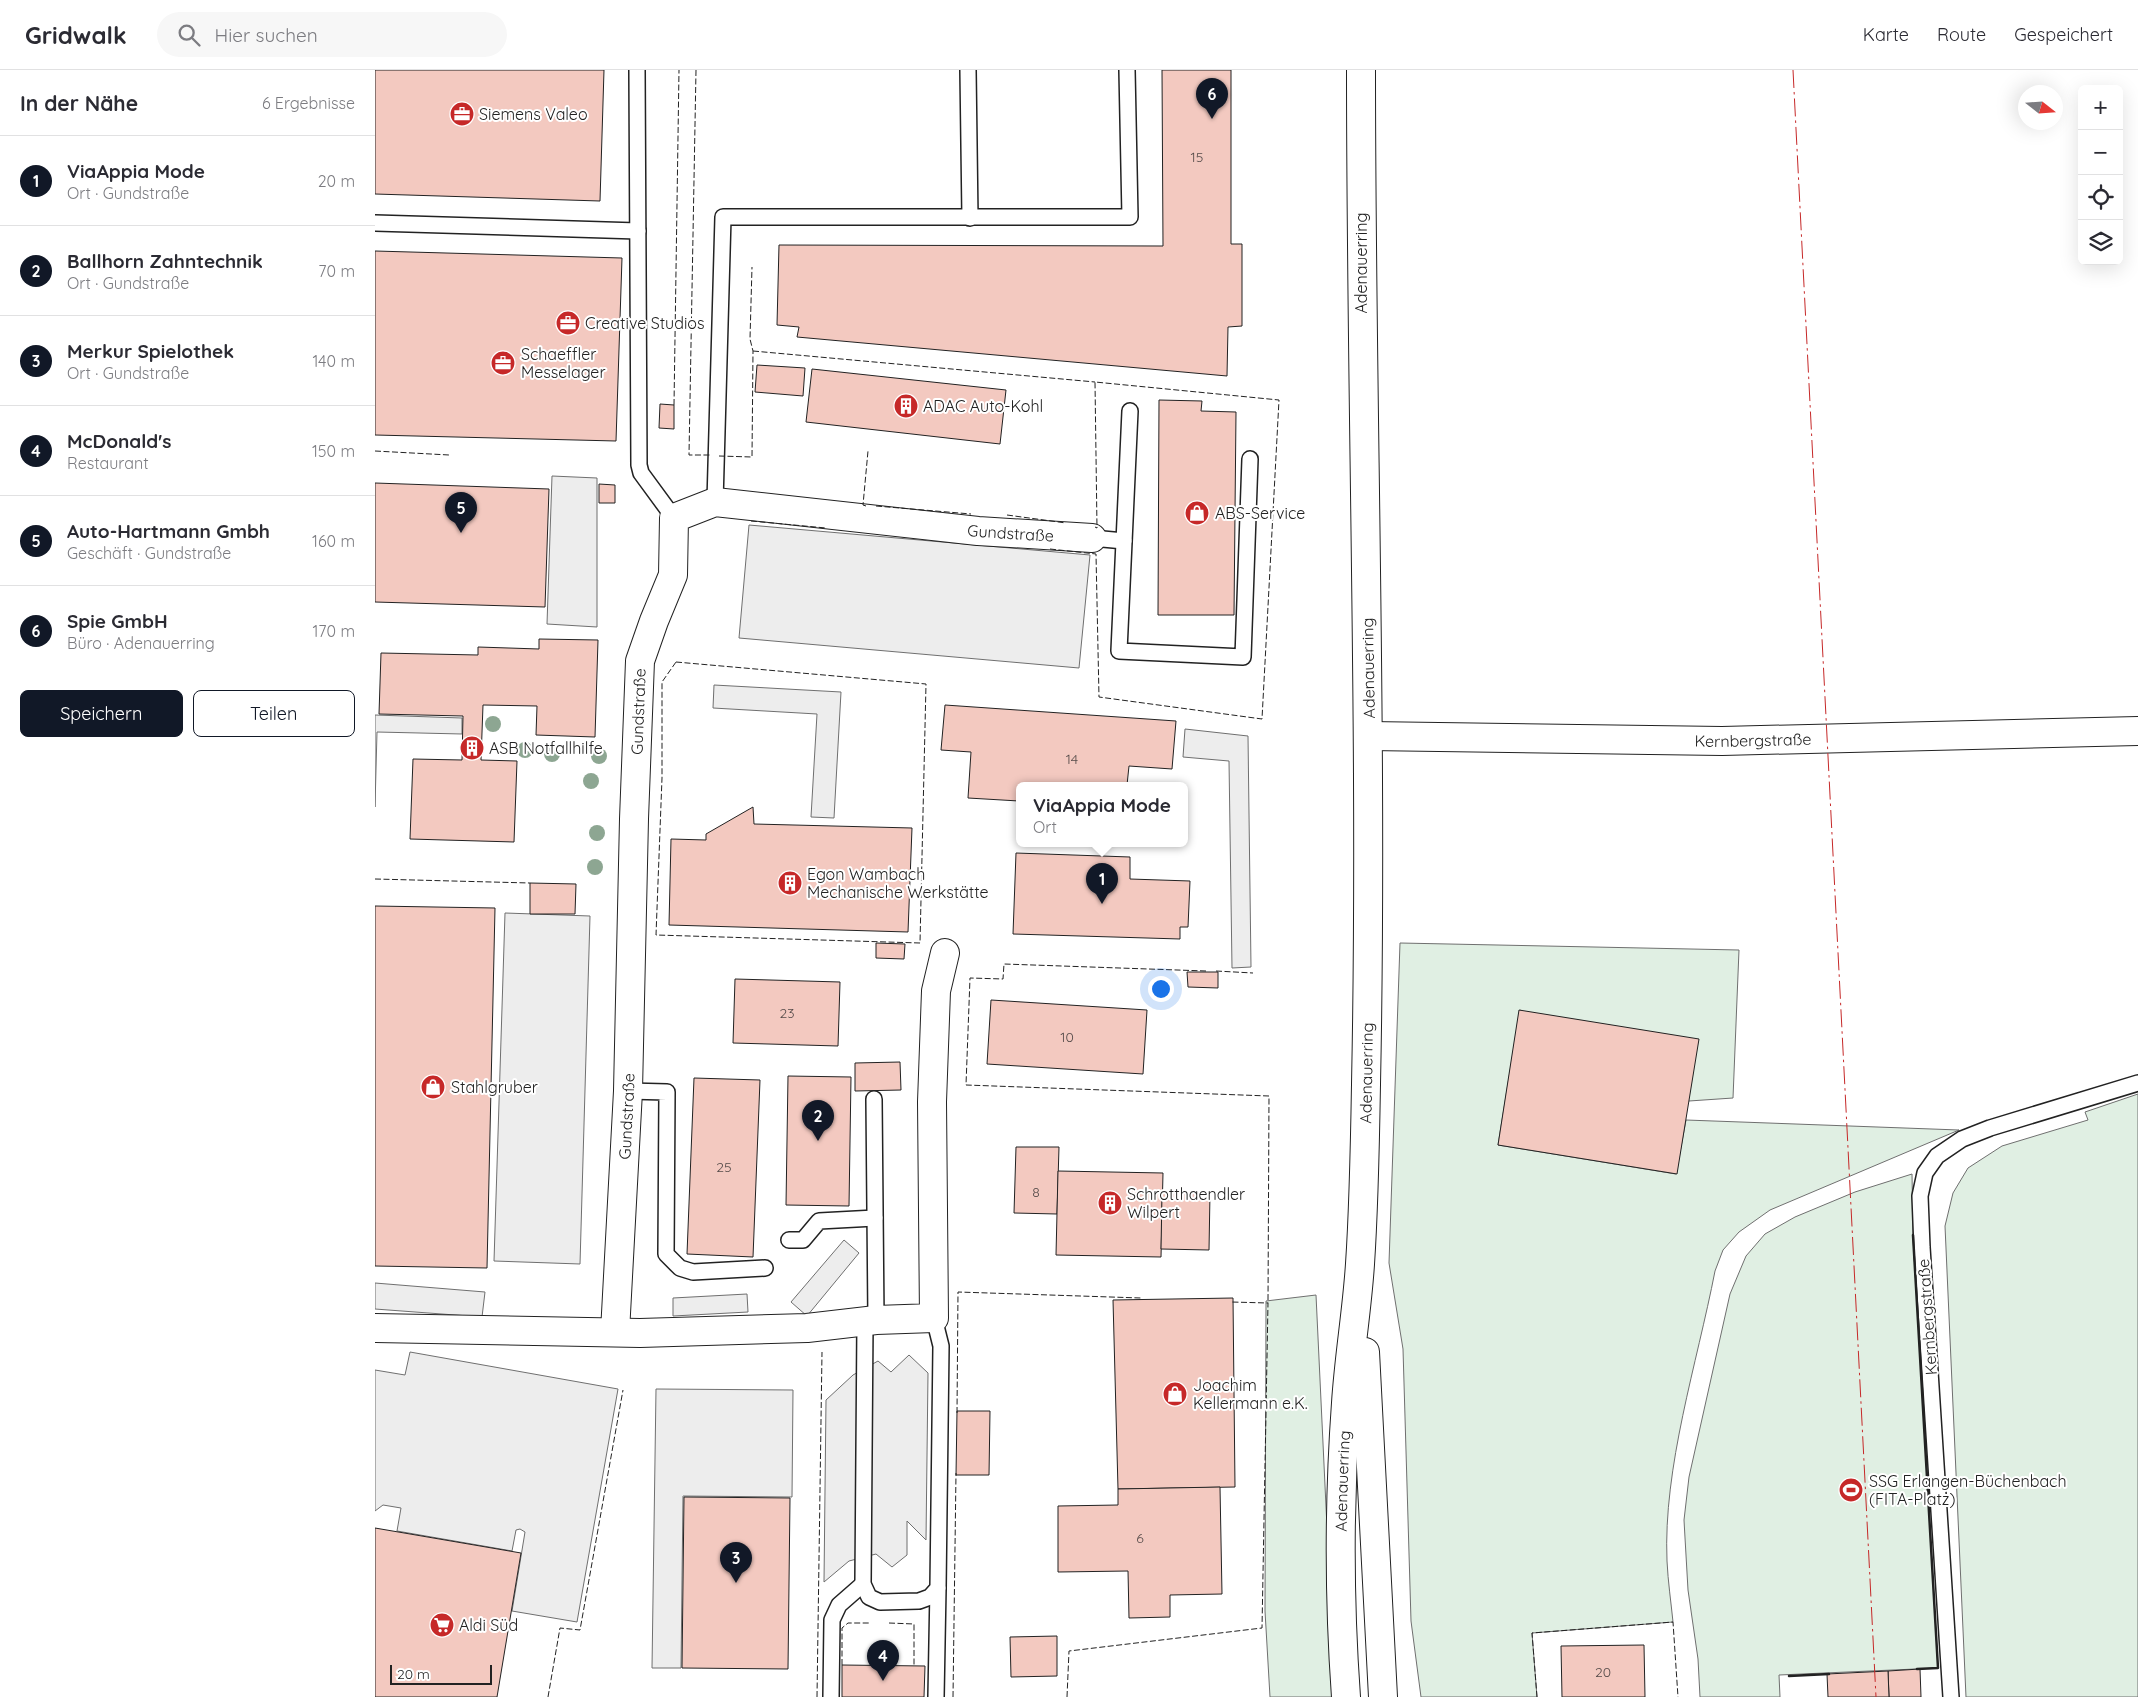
<!DOCTYPE html>
<html lang="de">
<meta charset="utf-8">
<style>
body{margin:0;font-family:Quicksand,sans-serif;background:#f7f7f7;color:#2b2b33}
.controls{position:absolute;right:15px;top:15px;display:grid;overflow:hidden;border-radius:8px;box-shadow:0 5px 20px #0002}
.controls button{width:45px;height:45px;display:grid;place-items:center;padding:0;border:0;border-bottom:1px solid #e1e1e2;background:#fff;color:#2b2b33;font:25px sans-serif}
.compass{position:absolute;left:1643px;top:15px;width:45px;height:45px;border-radius:50%;background:#fff;box-shadow:0 5px 20px #0002;rotate:107deg}
.scale{position:absolute;left:15px;bottom:12px;width:102px;box-sizing:border-box;padding-left:5px;border:2px solid #222;border-top:0;font-size:14px;line-height:18px;white-space:nowrap;color:#222;-webkit-text-stroke:4px #fff;paint-order:stroke}
.you{position:absolute;left:785px;top:918px;width:18px;height:18px;margin:-12px;border:4px solid #fff;border-radius:50%;background:#1a73e8;box-shadow:0 0 0 8px #1a73e833}
.badge{display:grid;place-items:center;width:32px;height:32px;border-radius:50%;background:#111827;color:#fff;font-size:16px;font-weight:700}
.pin{position:absolute;translate:-50% -41px;filter:drop-shadow(0 1px 2px #0008)}
.pin::after{content:'';position:absolute;top:26px;width:18px;height:15px;background:inherit;clip-path:polygon(0 0,100% 0,50% 100%)}
.popup{position:absolute;left:641px;top:712px;width:172px;height:65px;box-sizing:border-box;display:grid;place-content:center;border-radius:8px;background:#fff;filter:drop-shadow(0 1px 4px #0005);font-size:16px;white-space:nowrap;color:#7c7c81}
.popup b{font-size:19px;color:#2b2b33}
.popup::after{content:'';position:absolute;left:50%;top:100%;margin-left:-10px;border:10px solid transparent;border-top-color:#fff}
.list{margin:0;padding:0;list-style:none}
h2{display:flex;justify-content:space-between;align-items:center;height:65px;margin:0;padding:0 20px;font-size:21px}
h2 small{font-size:16px;font-weight:400;color:#7c7c81}
.list li{display:grid;grid-template-columns:32px 1fr auto;gap:15px;align-items:center;box-sizing:border-box;height:90px;padding:0 20px;border-top:1px solid #e1e1e2}
.list b{display:block;font-size:19px;white-space:nowrap}
.list p{margin:0;font-size:16px;white-space:nowrap;color:#7c7c81}
.list em{font-size:16px;font-style:normal;color:#7c7c81}
.actions{display:flex;gap:10px;padding:15px 20px}
.actions a{flex:1;padding:11px 0;border:1px solid #111827;border-radius:8px;text-align:center;font-size:18px;color:#111827}
.actions .main{background:#111827;color:#fff}
.icon{flex:none;width:28px;height:28px;fill:none;stroke:currentColor;stroke-width:2;stroke-linecap:round;stroke-linejoin:round}
.map{position:relative;flex:none;width:1763px;height:1627px;overflow:hidden}
header{display:flex;align-items:center;gap:30px;box-sizing:border-box;height:70px;padding:0 25px;background:#fff;border-bottom:1px solid #e1e1e2}
header strong{font-size:24px}
nav{display:flex;gap:28px;margin-inline-start:auto;font-size:18px}
.search{width:350px;height:45px;background:#f7f7f7;display:flex;align-items:center;gap:12px;box-sizing:border-box;padding:0 18px;border-radius:28px;color:#7c7c81;font-size:19px}
main{display:flex}
aside{flex:1;background:#fff}
.map>svg:first-child{display:block}
.green{fill:#e0efe3;stroke:#6f6f6f}
.parking{fill:#ededed;stroke:#6f6f6f}
.building{fill:#f3c9c0;stroke:#222}
.lines{fill:none;stroke-linecap:round;stroke-linejoin:round}
.service-casing{stroke:#222;stroke-width:18}
.minor-casing{stroke:#222;stroke-width:30}
.secondary-casing{stroke:#222;stroke-width:30}
.service{stroke:#fff;stroke-width:15}
.minor{stroke:#fff;stroke-width:28}
.secondary{stroke:#fff;stroke-width:28}
.fence{stroke:#222;stroke-width:1;stroke-dasharray:6 2.5;stroke-linecap:butt}
.wall{stroke:#222;stroke-width:2.5}
.power{stroke:#c62828;stroke-width:1;stroke-dasharray:18 4 2.5 4;stroke-linecap:butt}
.tree{fill:#8da692}
.labels{text-anchor:middle;stroke-width:4;stroke-linejoin:round;paint-order:stroke}
.number-label{font-size:14px;fill:#564c4a}
.poi-label{font-size:16px;fill:#222;stroke:#fff;text-anchor:start}
.street-label{font-size:16px;fill:#222;stroke:#fff}
</style>
<header>
<strong>Gridwalk</strong>
<div class="search"><svg class="icon" aria-label="search" viewBox="0 0 24 24"><circle cx="10" cy="10" r="6"/><path d="M15 15l6 6"/></svg>Hier suchen</div>
<nav><a>Karte</a><a>Route</a><a>Gespeichert</a></nav>
</header>
<main>
<aside>
<h2>In der Nähe<small>6 Ergebnisse</small></h2>
<ul class="list">
<li><span class="badge">1</span><div><b>ViaAppia Mode</b><p>Ort · Gundstraße</p></div><em>20 m</em></li>
<li><span class="badge">2</span><div><b>Ballhorn Zahntechnik</b><p>Ort · Gundstraße</p></div><em>70 m</em></li>
<li><span class="badge">3</span><div><b>Merkur Spielothek</b><p>Ort · Gundstraße</p></div><em>140 m</em></li>
<li><span class="badge">4</span><div><b>McDonald's</b><p>Restaurant</p></div><em>150 m</em></li>
<li><span class="badge">5</span><div><b>Auto-Hartmann Gmbh</b><p>Geschäft · Gundstraße</p></div><em>160 m</em></li>
<li><span class="badge">6</span><div><b>Spie GmbH</b><p>Büro · Adenauerring</p></div><em>170 m</em></li>
</ul>
<div class="actions"><a class="main">Speichern</a><a>Teilen</a></div>
</aside>
<div class="map">
<svg width="1763" height="1627" viewBox="0 0 1763 1627">
<rect width="100%" height="100%" fill="#fff"/>
<g class="green">
<path d="M 1025,873 L 1364,880 L 1358,1028 L 1314,1031 L 1145,940 L 1123,1075 L 1301,1104 L 1311,1050 L 1584,1060 L 1395,1140 L 1364,1162 L 1348,1180 L 1340,1201 C 1322,1294 1288,1397 1292,1491 C 1293,1512 1296,1532 1298,1552 L 1157,1563 L 1162,1627 L 1046,1627 L 1036,1551 L 1028,1279 L 1014,1193 Z"/>
<polygon points="1763,1024 1763,1627 1591,1627 1570,1156 1578,1123 1593,1098 1627,1076 1713,1050 1710,1042"/>
<polygon points="1537,1104 1538,1165 1563,1598 1404,1605 1405,1627 1325,1627 1323,1589 1313,1520 1309,1450 1314,1407 1355,1224 1371,1186 1390,1164 1420,1147 1480,1122"/>
<polygon points="941,1225 960,1627 895,1627 890,1541 891,1231"/>
</g>
<g class="parking">
<polygon points="177,406 222,408 222,557 172,554"/>
<polygon points="374,455 715,485 704,598 364,568"/>
<polygon points="339,615 466,622 459,748 436,747 442,644 338,638"/>
<polygon points="0,645 87,648 87,664 2,662 0,737"/>
<polygon points="810,659 873,666 876,897 857,898 854,691 808,687"/>
<polygon points="130,843 215,846 205,1194 119,1191"/>
<polygon points="469,1170 484,1183 432,1246 416,1232"/>
<polygon points="0,1213 110,1222 107,1247 0,1239"/>
<polygon points="372,1224 373,1242 298,1246 298,1228"/>
<polygon points="35,1282 243,1319 202,1552 137,1541 150,1462 145,1459 141,1460 137,1481 22,1461 26,1438 8,1435 0,1441 0,1300 30,1305"/>
<polygon points="534,1285 553,1303 551,1470 532,1451 532,1485 517,1497 501,1484 474,1491 449,1512 451,1330 478,1305 503,1291 516,1302"/>
<polygon points="281,1319 418,1320 417,1427 308,1426 306,1598 277,1598"/>
</g>
<g class="building">
<polygon points="0,0 229,0 225,131 0,124"/>
<polygon points="787,0 856,0 856,174 867,174 867,256 853,257 852,306 422,267 424,257 402,255 404,175 788,176"/>
<polygon points="0,181 247,188 241,371 0,365"/>
<polygon points="382,295 430,298 428,326 380,322"/>
<polygon points="437,299 631,320 625,374 431,352"/>
<polygon points="784,330 827,331 826,341 861,342 859,545 783,545"/>
<polygon points="285,334 299,335 299,359 284,358"/>
<polygon points="0,413 174,419 170,537 0,532"/>
<polygon points="224,414 240,415 240,433 224,433"/>
<polygon points="164,569 223,570 220,667 161,665 162,636 108,635 106,690 142,691 139,772 35,769 38,689 87,690 88,646 4,644 6,583 103,585 103,577 164,579"/>
<polygon points="570,635 801,651 797,699 754,696 752,715 644,715 644,731 593,728 596,682 566,680"/>
<polygon points="378,737 379,754 537,758 533,862 294,855 296,769 331,770 331,764"/>
<polygon points="641,783 755,787 755,809 815,811 813,857 805,857 805,869 638,864"/>
<polygon points="155,813 201,814 200,844 155,844"/>
<polygon points="0,836 120,838 112,1198 0,1196"/>
<polygon points="501,873 530,874 529,889 501,888"/>
<polygon points="812,902 843,902 843,918 813,917"/>
<polygon points="360,909 465,912 463,976 358,973"/>
<polygon points="616,930 772,940 768,1004 612,994"/>
<polygon points="1144,940 1324,969 1302,1104 1123,1075"/>
<polygon points="525,992 526,1020 480,1021 480,993"/>
<polygon points="413,1006 476,1007 474,1136 411,1135"/>
<polygon points="319,1008 385,1010 378,1187 312,1184"/>
<polygon points="641,1077 684,1077 682,1144 639,1143"/>
<polygon points="683,1101 788,1103 786,1187 681,1185"/>
<polygon points="787,1123 835,1123 834,1180 786,1179"/>
<polygon points="858,1228 860,1417 743,1419 738,1230"/>
<polygon points="582,1341 615,1341 614,1405 581,1405"/>
<polygon points="845,1417 847,1524 795,1525 795,1547 754,1548 753,1501 683,1502 683,1436 743,1435 743,1419"/>
<polygon points="309,1427 415,1428 413,1599 307,1598"/>
<polygon points="0,1458 146,1483 122,1627 0,1627"/>
<polygon points="682,1566 682,1606 636,1607 635,1567"/>
<polygon points="1269,1575 1270,1627 1187,1627 1186,1576"/>
<polygon points="467,1595 550,1596 549,1627 467,1627"/>
<polygon points="1545,1599 1546,1627 1514,1627 1513,1601"/>
<polygon points="1513,1601 1514,1627 1453,1627 1452,1604"/>
</g>
<g class="lines">
<defs>
<g id="service">
<polyline points="262,0 264,395 266,403 299,448"/>
<polyline points="593,0 595,148"/>
<polyline points="0,153 263,161"/>
<polyline points="755,341 744,581 868,587 875,389"/>
<polyline points="340,432 348,147 755,147 752,0"/>
<polyline points="717,468 749,471"/>
<polyline points="253,1021 292,1022 291,1184 305,1198 318,1202 390,1198"/>
<polyline points="499,1029 501,1250"/>
<polyline points="414,1170 428,1170 444,1151 500,1148"/>
<polyline points="490,1252 488,1514 494,1527 505,1532 544,1531 555,1527 563,1518 566,1276 559,1248"/>
<polyline points="456,1627 457,1550 464,1535 488,1514"/>
<polyline points="561,1627 563,1518"/>
<polyline points="1576,1627 1547,1177 1545,1126 1550,1103 1562,1086 1587,1069 1615,1058 1763,1013"/>
</g>
<g id="minor">
<path id="s1" d="M 994,666 L 1347,671 L 1763,661"/>
<polyline points="0,1258 265,1263 432,1258 501,1250 559,1248 557,1032 561,921 570,883"/>
<path id="s2" d="M 240,1262 L 253,1021 L 259,749 L 265,591 L 279,551 L 298,505 L 299,448 L 340,432 L 603,461 L 717,468"/>
</g>
<g id="secondary">
<polyline points="990,1282 1008,1627"/>
<path id="s3" d="M 971,1627 C 964,1530 964,1430 971,1333 C 974,1286 982,1241 985,1194 C 989,1135 990,1074 991,1014 C 998,676 986,338 986,0"/>
</g>
</defs>
<use href="#service" class="service-casing"/>
<use href="#minor" class="minor-casing"/>
<use href="#secondary" class="secondary-casing"/>
<use href="#service" class="service"/>
<use href="#minor" class="minor"/>
<use href="#secondary" class="secondary"/>
<g class="fence">
<polyline points="321,0 314,385 336,385"/>
<polyline points="378,281 720,312"/>
<polyline points="299,335 304,0"/>
<polyline points="0,381 74,385"/>
<polyline points="344,386 377,387 378,281 375,269 377,197"/>
<polyline points="491,436 488,435 493,381"/>
<polyline points="501,436 596,444"/>
<polyline points="632,445 691,453"/>
<polyline points="376,451 451,458"/>
<polyline points="675,479 721,484 724,627 887,649 904,330 720,312 722,458 720,457"/>
<polygon points="301,592 551,614 545,873 281,865 287,708 287,612"/>
<polyline points="0,809 155,813"/>
<polyline points="831,901 629,894 628,909 595,908 591,1015 894,1026 893,1233"/>
<polyline points="841,901 878,903"/>
<polyline points="582,1343 583,1222 766,1228"/>
<polyline points="514,1553 539,1554 539,1596"/>
<polyline points="467,1595 467,1558 473,1553 495,1553"/>
<polyline points="173,1627 185,1558 205,1560 248,1320"/>
<polyline points="442,1627 447,1282"/>
<polyline points="578,1627 581,1403"/>
<polyline points="692,1627 694,1581 887,1558 893,1233 856,1232"/>
<polyline points="1162,1627 1157,1563 1298,1552 1303,1627"/>
</g>
<g class="wall">
<polyline points="1538,1165 1563,1598 1542,1599"/>
<polyline points="1414,1606 1454,1604"/>
</g>
<polyline class="power" points="1418,0 1501,1627"/>
</g>
<g class="tree">
<circle cx="118" cy="654" r="8"/>
<circle cx="150" cy="680" r="8"/>
<circle cx="177" cy="684" r="8"/>
<circle cx="224" cy="686" r="8"/>
<circle cx="216" cy="711" r="8"/>
<circle cx="222" cy="763" r="8"/>
<circle cx="220" cy="797" r="8"/>
</g>
<defs>
<symbol id="office-disc" viewBox="-11 -11 22 22"><circle r="9.5" fill="#c62828" stroke="#fff"/><path d="M-6-3h4V-5.5h4V-3h4V5H-6ZM-1-4.5V-3h2v-1.5ZM-6 0V1H6V0Z" fill="#fff"/></symbol>
<symbol id="building-disc" viewBox="-11 -11 22 22"><circle r="9.5" fill="#c62828" stroke="#fff"/><path d="M-4-6H4V6H1V3H-1V6H-4ZM-2.5-4.3h1.7v1.8h-1.7ZM.8-4.3h1.7v1.8H.8ZM-2.5-1h1.7V.8h-1.7ZM.8-1h1.7V.8H.8Z" fill="#fff"/></symbol>
<symbol id="shop-disc" viewBox="-11 -11 22 22"><circle r="9.5" fill="#c62828" stroke="#fff"/><path d="M-5-2.5h2.3a2.7 3.5 0 0 1 5.4 0H5L5.5 6h-11ZM-1.5-2.5h3a1.5 2.3 0 0 0-3 0Z" fill="#fff"/></symbol>
<symbol id="stadium-disc" viewBox="-11 -11 22 22"><circle r="9.5" fill="#c62828" stroke="#fff"/><path d="M0-5a6.5 5 0 1 0 0 10a6.5 5 0 1 0 0-10ZM-3.5-1.8h7v3.6h-7Z" fill="#fff"/></symbol>
<symbol id="supermarket-disc" viewBox="-11 -11 22 22"><circle r="9.5" fill="#c62828" stroke="#fff"/><path d="M-6-5.5h2.5l.6 2H6L4.5 2H-2.5L-4.4-4H-6ZM-1.5 3.2a1.3 1.3 0 1 0 .1 0ZM3 3.2a1.3 1.3 0 1 0 .1 0Z" fill="#fff"/></symbol>
</defs>
<g fill-rule="evenodd">
<use href="#office-disc" x="73" y="30" width="28" height="28"/>
<use href="#office-disc" x="179" y="239" width="28" height="28"/>
<use href="#office-disc" x="114" y="279" width="28" height="28"/>
<use href="#building-disc" x="517" y="322" width="28" height="28"/>
<use href="#shop-disc" x="808" y="429" width="28" height="28"/>
<use href="#building-disc" x="83" y="664" width="28" height="28"/>
<use href="#building-disc" x="401" y="799" width="28" height="28"/>
<use href="#shop-disc" x="44" y="1003" width="28" height="28"/>
<use href="#building-disc" x="721" y="1119" width="28" height="28"/>
<use href="#shop-disc" x="786" y="1310" width="28" height="28"/>
<use href="#stadium-disc" x="1462" y="1406" width="28" height="28"/>
<use href="#supermarket-disc" x="53" y="1541" width="28" height="28"/>
</g>
<g class="labels">
<g class="number-label">
<text x="822" y="92">15</text>
<text x="697" y="694">14</text>
<text x="412" y="948">23</text>
<text x="692" y="972">10</text>
<text x="349" y="1102">25</text>
<text x="661" y="1127">8</text>
<text x="765" y="1473">6</text>
<text x="1228" y="1607">20</text>
</g>
<g class="poi-label">
<text x="104" y="50">Siemens Valeo</text>
<text x="210" y="259">Creative Studios</text>
<text x="146" y="290">Schaeffler<tspan x="146" dy="18">Messelager</tspan></text>
<text x="548" y="342">ADAC Auto-Kohl</text>
<text x="840" y="449">ABS-Service</text>
<text x="114" y="684">ASB Notfallhilfe</text>
<text x="432" y="810">Egon Wambach<tspan x="432" dy="18">Mechanische Werkstätte</tspan></text>
<text x="76" y="1023">Stahlgruber</text>
<text x="752" y="1130">Schrotthaendler<tspan x="752" dy="18">Wilpert</tspan></text>
<text x="818" y="1321">Joachim<tspan x="818" dy="18">Kellermann e.K.</tspan></text>
<text x="1494" y="1417">SSG Erlangen-Büchenbach<tspan x="1494" dy="18">(FITA-Platz)</tspan></text>
<text x="84" y="1561">Aldi Süd</text>
</g>
<g class="street-label">
<text transform="translate(986 193) rotate(-90)" y="6">Adenauerring</text>
<text dy="6" stroke="none"><textPath href="#s2" startOffset="1162">Gundstraße</textPath></text>
<text transform="translate(993 598) rotate(-91)" y="6">Adenauerring</text>
<text dy="6" stroke="none"><textPath href="#s2" startOffset="621">Gundstraße</textPath></text>
<text dy="6" stroke="none"><textPath href="#s1" startOffset="384">Kernbergstraße</textPath></text>
<text dy="6" stroke="none"><textPath href="#s3" startOffset="625">Adenauerring</textPath></text>
<text dy="6" stroke="none"><textPath href="#s2" startOffset="216">Gundstraße</textPath></text>
<text transform="translate(1552 1247) rotate(-94)" y="6">Kernbergstraße</text>
<text dy="6" stroke="none"><textPath href="#s3" startOffset="216">Adenauerring</textPath></text>
</g>
</g>
</svg>
<div class="controls">
<button>+</button>
<button>−</button>
<button><svg class="icon" aria-label="locate" viewBox="0 0 24 24"><circle cx="12" cy="12" r="6"/><path d="M12 2v4M12 18v4M2 12h4M18 12h4"/></svg></button>
<button><svg class="icon" aria-label="layers" viewBox="0 0 24 24"><path d="M12 4l9 5-9 5-9-5zM3 14l9 5 9-5"/></svg></button>
</div>
<svg class="compass" viewBox="-18 -18 36 36"><path d="M0-13l5 13h-10z" fill="#e53935"/><path d="M0 13l5-13h-10z" fill="#7c7c81"/></svg>
<div class="scale">20 m</div>
<div class="you"></div>
<div class="pin badge" style="left:727px;top:834px">1</div>
<div class="popup"><b>ViaAppia Mode</b>Ort</div>
<div class="pin badge" style="left:443px;top:1071px">2</div>
<div class="pin badge" style="left:361px;top:1513px">3</div>
<div class="pin badge" style="left:508px;top:1611px">4</div>
<div class="pin badge" style="left:86px;top:463px">5</div>
<div class="pin badge" style="left:837px;top:49px">6</div>
</div>
</main>
